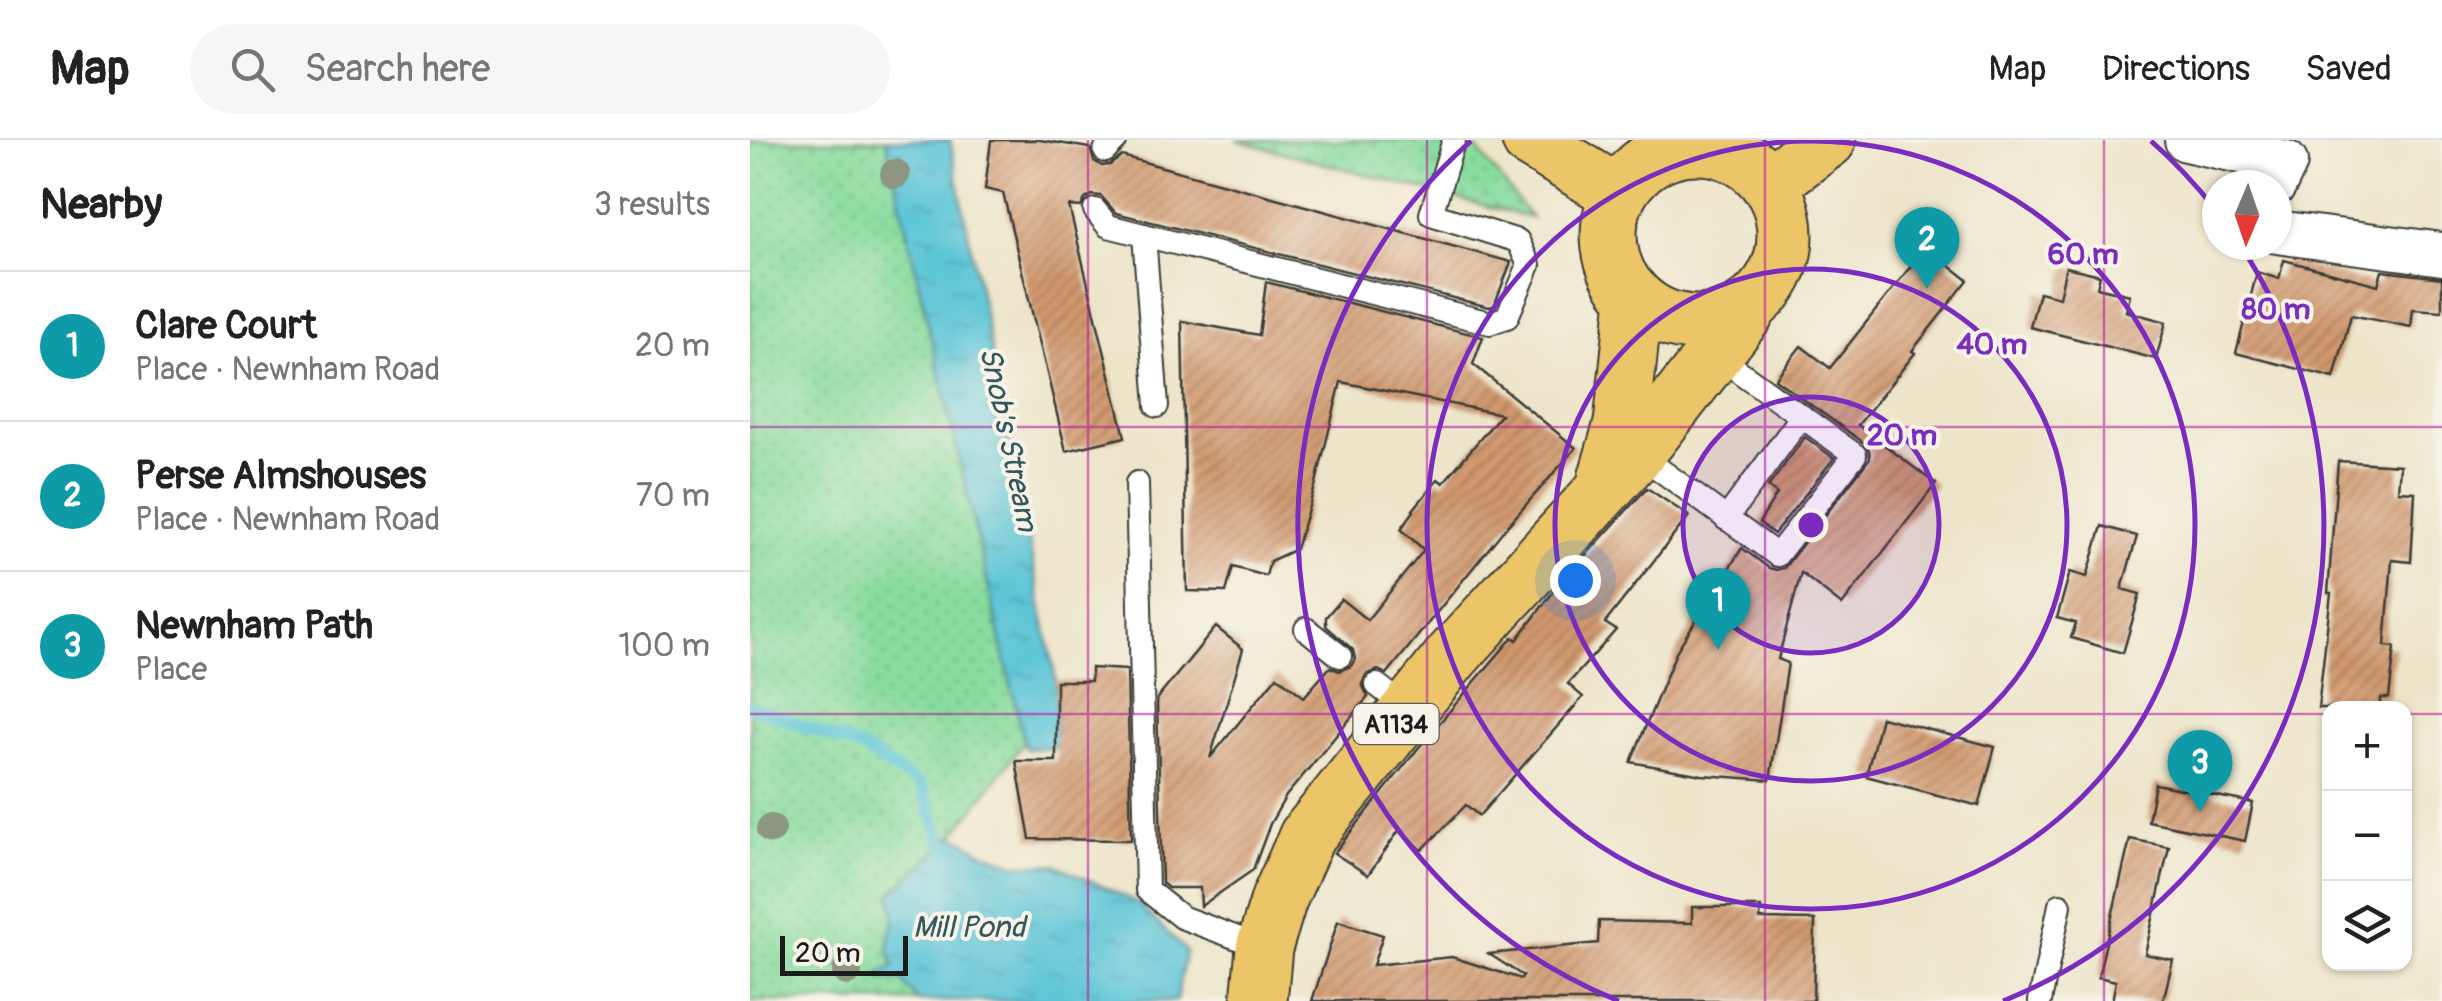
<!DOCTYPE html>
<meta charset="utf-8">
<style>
body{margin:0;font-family:Pangolin,sans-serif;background:#f6f6f6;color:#222}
.controls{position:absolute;right:30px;bottom:30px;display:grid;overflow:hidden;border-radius:20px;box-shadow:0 2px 8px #0004}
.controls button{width:90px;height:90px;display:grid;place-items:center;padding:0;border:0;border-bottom:2px solid #e0e0e0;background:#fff;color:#222;font:50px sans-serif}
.compass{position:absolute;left:1452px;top:30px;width:90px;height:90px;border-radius:50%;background:#fff;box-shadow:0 2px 8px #0004;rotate:182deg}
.scale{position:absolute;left:30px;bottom:25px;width:128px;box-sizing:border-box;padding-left:10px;border:5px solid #1c1c1c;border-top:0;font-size:28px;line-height:35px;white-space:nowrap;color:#1c1c1c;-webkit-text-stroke:8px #f7f3e8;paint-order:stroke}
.you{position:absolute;left:825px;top:440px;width:35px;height:35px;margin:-25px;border:8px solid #fff;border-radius:50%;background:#1a73e8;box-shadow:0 0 0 15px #1a73e833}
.badge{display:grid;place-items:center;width:65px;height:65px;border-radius:50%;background:#b5179e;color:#fff;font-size:32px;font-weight:700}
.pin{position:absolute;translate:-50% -82px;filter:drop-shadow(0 2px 5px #0008)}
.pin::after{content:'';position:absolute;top:52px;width:35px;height:30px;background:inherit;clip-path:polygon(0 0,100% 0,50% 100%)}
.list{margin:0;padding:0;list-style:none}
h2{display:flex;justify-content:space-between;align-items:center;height:130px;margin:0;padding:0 40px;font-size:42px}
h2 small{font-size:32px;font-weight:400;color:#767676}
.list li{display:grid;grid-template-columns:65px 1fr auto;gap:30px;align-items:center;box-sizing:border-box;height:150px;padding:0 40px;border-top:2px solid #e0e0e0}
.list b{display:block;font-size:38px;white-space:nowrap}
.list p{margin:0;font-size:32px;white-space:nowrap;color:#767676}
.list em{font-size:32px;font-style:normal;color:#767676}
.icon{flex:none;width:55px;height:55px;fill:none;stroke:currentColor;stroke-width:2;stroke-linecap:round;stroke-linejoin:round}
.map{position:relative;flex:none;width:1692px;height:861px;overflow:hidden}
header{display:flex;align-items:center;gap:60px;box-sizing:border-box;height:140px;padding:0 50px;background:#fff;border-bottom:2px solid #e0e0e0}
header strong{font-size:48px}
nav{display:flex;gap:55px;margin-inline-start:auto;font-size:35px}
.search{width:700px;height:90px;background:#f6f6f6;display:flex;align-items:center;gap:25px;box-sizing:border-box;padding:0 35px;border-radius:55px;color:#767676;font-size:38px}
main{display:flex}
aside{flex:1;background:#fff}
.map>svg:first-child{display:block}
.green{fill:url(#green-dots);stroke:#527c5d;stroke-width:2.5}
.water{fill:url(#water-ripples);stroke:#3c707a;stroke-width:2.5}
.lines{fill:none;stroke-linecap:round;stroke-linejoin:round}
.stream{stroke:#5cc5d7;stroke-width:12}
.building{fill:url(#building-hatch)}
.lane-casing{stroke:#3b3a36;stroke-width:26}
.street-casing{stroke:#3b3a36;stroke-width:46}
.primary-casing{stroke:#3b3a36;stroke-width:59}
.lane{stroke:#fff;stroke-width:22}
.street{stroke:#fff;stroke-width:42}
.primary{stroke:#ecc569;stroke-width:55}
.tree{fill:#8c9680}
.grid{fill:none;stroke:#b5179e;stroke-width:2.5;stroke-opacity:0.55}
.ring{fill:none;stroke:#7b2cbf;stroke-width:5}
.labels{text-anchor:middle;stroke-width:8;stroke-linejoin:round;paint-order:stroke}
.shield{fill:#f7f3e8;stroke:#5e5c59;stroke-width:2.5}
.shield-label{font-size:25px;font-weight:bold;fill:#1c1c1c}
.water-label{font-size:30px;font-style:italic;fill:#32575d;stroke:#f7f3e8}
.centre{fill:#7b2cbf;stroke:#f7f3e8;stroke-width:5}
.ring-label{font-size:30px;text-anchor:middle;font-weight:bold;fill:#7b2cbf;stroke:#f7f3e8;stroke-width:8;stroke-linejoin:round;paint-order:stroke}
</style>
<header>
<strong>Map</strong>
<div class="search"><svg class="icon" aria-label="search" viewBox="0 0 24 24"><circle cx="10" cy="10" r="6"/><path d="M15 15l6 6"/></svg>Search here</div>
<nav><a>Map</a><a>Directions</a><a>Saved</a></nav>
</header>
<main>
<aside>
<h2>Nearby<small>3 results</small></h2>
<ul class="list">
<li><span class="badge" style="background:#0f9aa8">1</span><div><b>Clare Court</b><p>Place · Newnham Road</p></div><em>20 m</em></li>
<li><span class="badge" style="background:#0f9aa8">2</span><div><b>Perse Almshouses</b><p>Place · Newnham Road</p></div><em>70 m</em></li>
<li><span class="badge" style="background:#0f9aa8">3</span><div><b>Newnham Path</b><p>Place</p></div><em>100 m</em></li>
</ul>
</aside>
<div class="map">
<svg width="1692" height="861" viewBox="0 0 1692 861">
<defs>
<pattern id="green-dots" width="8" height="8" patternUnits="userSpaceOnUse" patternTransform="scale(2.5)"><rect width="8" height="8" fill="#87dc9e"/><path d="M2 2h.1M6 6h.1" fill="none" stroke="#74bc88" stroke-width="1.8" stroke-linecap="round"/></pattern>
<pattern id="water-ripples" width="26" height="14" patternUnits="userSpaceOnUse" patternTransform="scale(2.5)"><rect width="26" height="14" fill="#5cc5d7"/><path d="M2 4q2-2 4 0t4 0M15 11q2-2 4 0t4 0" fill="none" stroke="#4fa9b8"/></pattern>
<pattern id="building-hatch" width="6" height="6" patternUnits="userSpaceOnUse" patternTransform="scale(2.5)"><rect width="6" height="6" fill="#d2996e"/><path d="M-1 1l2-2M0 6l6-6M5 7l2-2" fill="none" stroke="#aa7c5a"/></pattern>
</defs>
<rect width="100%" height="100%" fill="#f7f3e8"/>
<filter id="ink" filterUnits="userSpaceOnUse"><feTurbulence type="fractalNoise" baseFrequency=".01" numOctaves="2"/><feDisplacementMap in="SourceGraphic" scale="20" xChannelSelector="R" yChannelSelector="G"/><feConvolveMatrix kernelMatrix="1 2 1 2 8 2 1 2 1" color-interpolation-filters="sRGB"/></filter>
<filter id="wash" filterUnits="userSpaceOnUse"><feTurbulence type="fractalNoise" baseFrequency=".0048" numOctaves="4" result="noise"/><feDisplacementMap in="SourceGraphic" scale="40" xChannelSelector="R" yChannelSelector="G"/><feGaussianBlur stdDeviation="2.25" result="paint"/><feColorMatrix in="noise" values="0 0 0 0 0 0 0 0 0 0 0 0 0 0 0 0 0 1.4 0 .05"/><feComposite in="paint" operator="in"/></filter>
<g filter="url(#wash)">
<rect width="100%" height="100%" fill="#ede5ca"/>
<g class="green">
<path d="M 0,0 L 136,0 L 274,602 L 204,695 L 141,754 L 145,775 L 138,808 L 145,826 L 130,834 L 152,839 C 155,849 163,852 168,861 L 0,861 Z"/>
<polygon points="486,0 720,0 781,78"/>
</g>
<g class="water">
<polygon points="136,0 200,0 306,541 306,608 277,609 274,602"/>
<path d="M 204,695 L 235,713 L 265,724 L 307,725 L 386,762 L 436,811 L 426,861 L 168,861 C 164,852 156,849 151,839 L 133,841 L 129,834 L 144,826 L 138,808 L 145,775 L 141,754 Z"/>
</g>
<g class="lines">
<polyline class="stream" points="0,566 111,608 171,646 194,706 204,715"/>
</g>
<g id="blocks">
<g class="building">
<polygon points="241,0 290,0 340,8 344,21 352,26 360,25 372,16 761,122 744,166 739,167 366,73 351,56 342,55 335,59 331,67 319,66 375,297 316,311 253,53 235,49"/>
<polygon points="1176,107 1218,140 1162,211 1165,213 1108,285 1186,344 1092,465 1051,433 1028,519 1038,523 1020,640 952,635 881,622 927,510 992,408 1019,428 1026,430 1034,428 1120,318 1119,310 1114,303 1025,239 1051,206 1080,228"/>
<polygon points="1534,120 1628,145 1632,131 1692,138 1692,171 1663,169 1661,187 1601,175 1584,238 1486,213 1507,132 1529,139"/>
<polygon points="1316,127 1350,135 1347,147 1380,155 1376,171 1416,182 1406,219 1280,187 1289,152 1309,157"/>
<polygon points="516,142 733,197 723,224 826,308 752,392 637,534 628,530 616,535 612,544 618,557 536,656 520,684 503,730 451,766 450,748 418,748 412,743 407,559 466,487 493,509 460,618 527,536 554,557 580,527 589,531 601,526 605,519 603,510 576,486 576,477 591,459 617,480 674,410 651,389 664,371 663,370 688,339 693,343 751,274 591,242 566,343 546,409 520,421 516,436 483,427 476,452 437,451 432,181 509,195"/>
<polygon points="1055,297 1084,318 1024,394 1009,383 1027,354 1018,347"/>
<polygon points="1588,321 1650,325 1648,351 1665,352 1661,422 1642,420 1635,506 1645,507 1639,558 1631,558 1630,568 1568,568 1581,453 1578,453"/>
<polygon points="897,348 939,376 855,483 866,490 818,544 833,557 729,676 716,665 672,710 650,689 618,735 584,713 674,601 763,497 767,500 806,448"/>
<polygon points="1352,386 1387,396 1372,449 1390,454 1373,513 1321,498 1326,483 1307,478 1320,432 1337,437"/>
<polygon points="341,528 377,530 381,700 280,699 266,621 306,621 306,541 341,541"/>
<polygon points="1131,577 1245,607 1229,666 1116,636"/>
<polygon points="1405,644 1503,663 1495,701 1398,681"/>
<polygon points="1380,699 1419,707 1395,814 1423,820 1413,861 1362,861 1366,841 1348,837"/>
<polygon points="942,767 1011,767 1010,779 1065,780 1063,861 562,861 588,781 633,795 623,825 702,817 771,839 773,836 739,814 848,803 849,781 942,783"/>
</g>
</g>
</g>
<g filter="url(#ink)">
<use href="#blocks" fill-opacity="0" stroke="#3b3a36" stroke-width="2.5"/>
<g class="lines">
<defs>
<g id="lane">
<polyline points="355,11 366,0"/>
<polyline points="345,70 358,86 740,183 757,177 779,125 768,101 681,74 704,0"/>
<polyline points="394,95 407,266"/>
<polyline points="887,313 1027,415 1105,315 965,214"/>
<polyline points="387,343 397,750 431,777 514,808"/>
<polyline points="976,379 1052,276"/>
<polyline points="556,489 590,516"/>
<polyline points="627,545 658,569"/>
<polyline points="1290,861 1310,765"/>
</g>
<g id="street">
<polyline points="1436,0 1536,22 1525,45"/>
<polyline points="1527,92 1692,114"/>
</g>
<g id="primary">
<polyline points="780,0 869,54"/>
<circle cx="947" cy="95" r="88"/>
<polyline points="1020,43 1078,0"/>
<polyline points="856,339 872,284 885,158"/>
<polyline points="509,861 514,808 529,759 557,696 703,515 887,313 997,172"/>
</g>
</defs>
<use href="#lane" class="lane-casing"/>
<use href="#street" class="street-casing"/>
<use href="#primary" class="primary-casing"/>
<use href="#lane" class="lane"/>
<use href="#street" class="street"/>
<use href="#primary" class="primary"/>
</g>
<g class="tree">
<circle cx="145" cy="34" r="15"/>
<circle cx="21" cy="689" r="15"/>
<circle cx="97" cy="831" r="15"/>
</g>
</g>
<path class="grid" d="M 338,0 L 338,861M 677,0 L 677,861M 1015,0 L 1015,861M 1354,0 L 1354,861M 0,287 L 1692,287M 0,574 L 1580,574M 1654,574 L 1692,574"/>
<circle cx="1061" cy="385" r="128" fill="#7b2cbf" fill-opacity=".12"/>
<g class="ring">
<circle cx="1061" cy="385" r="128"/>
<circle cx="1061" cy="385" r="256"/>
<circle cx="1061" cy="385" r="384"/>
<path d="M869 861A513 513 0 0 1 721 1M1401 1A513 513 0 0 1 1465 69M1491 106A513 513 0 0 1 1253 861"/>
</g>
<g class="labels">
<rect class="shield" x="603.5" y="564" width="85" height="40" rx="8"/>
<g class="shield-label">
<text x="646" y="593">A1134</text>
</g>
<g class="water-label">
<text transform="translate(259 299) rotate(78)" y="10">Snob's Stream</text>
<text x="219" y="797">Mill Pond</text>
</g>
</g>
<circle cx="1061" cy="385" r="15" class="centre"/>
<g class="ring-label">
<text x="1333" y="124">60 m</text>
<text x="1526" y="179">80 m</text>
<text x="1242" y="214">40 m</text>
<text x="1152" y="305">20 m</text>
</g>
</svg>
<div class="controls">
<button>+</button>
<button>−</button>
<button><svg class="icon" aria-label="layers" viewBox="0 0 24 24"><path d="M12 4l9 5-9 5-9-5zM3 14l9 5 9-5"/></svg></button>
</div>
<svg class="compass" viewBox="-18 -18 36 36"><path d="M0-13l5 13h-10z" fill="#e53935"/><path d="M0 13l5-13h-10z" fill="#767676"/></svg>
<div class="scale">20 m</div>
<div class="you"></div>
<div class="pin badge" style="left:968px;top:510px;background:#0f9aa8">1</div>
<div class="pin badge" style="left:1177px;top:149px;background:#0f9aa8">2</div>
<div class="pin badge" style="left:1450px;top:672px;background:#0f9aa8">3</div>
</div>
</main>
